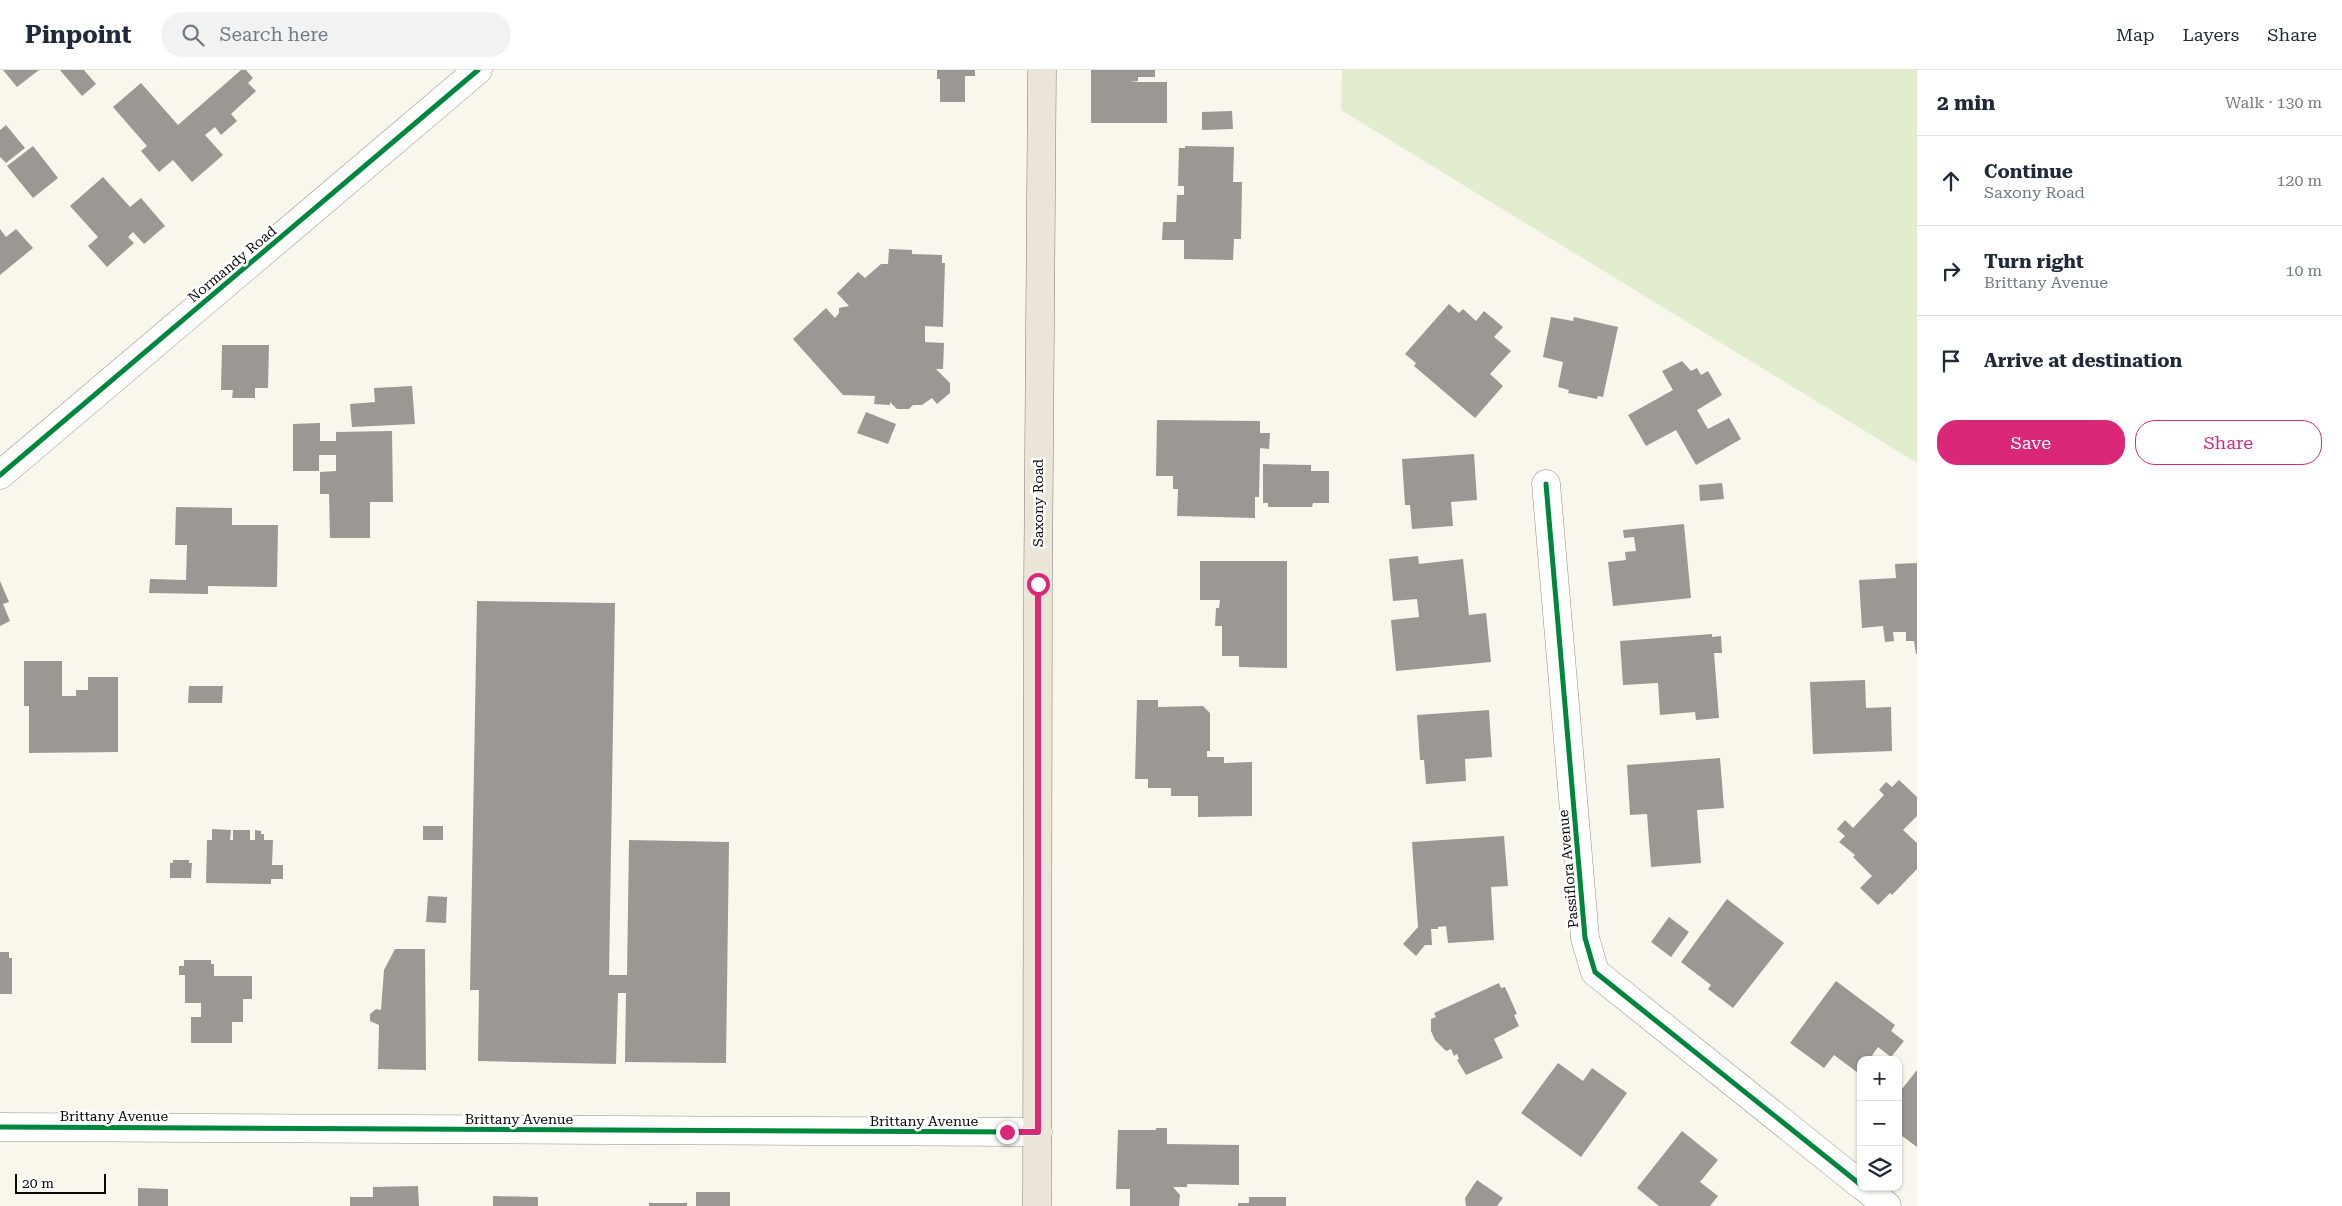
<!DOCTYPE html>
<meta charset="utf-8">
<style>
body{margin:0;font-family:"Roboto Serif",serif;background:#f2f2f3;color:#1f2937}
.controls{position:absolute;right:15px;bottom:15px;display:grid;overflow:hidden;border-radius:10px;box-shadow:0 1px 4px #0004}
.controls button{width:45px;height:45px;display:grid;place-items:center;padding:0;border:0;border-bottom:1px solid #e0e1e3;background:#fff;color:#1f2937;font:25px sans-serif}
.scale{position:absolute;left:15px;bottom:12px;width:91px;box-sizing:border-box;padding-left:5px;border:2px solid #090909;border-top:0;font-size:14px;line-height:18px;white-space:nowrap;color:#090909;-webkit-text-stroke:4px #fff;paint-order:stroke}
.stop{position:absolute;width:15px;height:15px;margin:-11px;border:4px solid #db2777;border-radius:50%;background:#fff}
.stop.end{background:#db2777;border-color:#fff;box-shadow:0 1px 5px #0008}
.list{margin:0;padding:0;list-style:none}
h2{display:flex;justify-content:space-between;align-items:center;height:65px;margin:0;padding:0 20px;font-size:21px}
h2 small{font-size:16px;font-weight:400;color:#747a83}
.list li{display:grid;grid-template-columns:32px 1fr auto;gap:15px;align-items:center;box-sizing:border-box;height:90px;padding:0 20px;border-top:1px solid #e0e1e3}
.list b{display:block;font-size:19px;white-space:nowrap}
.list p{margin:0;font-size:16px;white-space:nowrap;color:#747a83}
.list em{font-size:16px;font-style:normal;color:#747a83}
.actions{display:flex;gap:10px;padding:15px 20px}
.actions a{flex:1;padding:11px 0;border:1px solid #db2777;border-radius:20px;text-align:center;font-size:18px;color:#db2777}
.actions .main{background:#db2777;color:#fff}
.icon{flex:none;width:28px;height:28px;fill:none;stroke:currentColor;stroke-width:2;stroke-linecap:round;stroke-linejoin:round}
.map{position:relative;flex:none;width:1917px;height:1136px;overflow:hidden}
header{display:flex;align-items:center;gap:30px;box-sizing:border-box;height:70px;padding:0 25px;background:#fff;border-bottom:1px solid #e0e1e3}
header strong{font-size:24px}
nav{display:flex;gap:28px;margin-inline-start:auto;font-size:18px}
.search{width:350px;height:45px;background:#f2f2f3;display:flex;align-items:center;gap:12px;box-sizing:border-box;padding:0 18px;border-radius:28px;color:#747a83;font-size:19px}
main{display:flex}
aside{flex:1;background:#fff}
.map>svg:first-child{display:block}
.green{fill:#e1edcd}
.building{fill:#9b9893}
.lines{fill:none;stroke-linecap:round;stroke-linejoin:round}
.minor-casing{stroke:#91908b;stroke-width:29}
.major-casing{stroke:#7e7d78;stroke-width:29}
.minor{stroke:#fefefc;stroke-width:28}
.major{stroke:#eae5d7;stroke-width:28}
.cycleway-casing{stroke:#fff;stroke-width:8}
.cycleway{stroke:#00873e;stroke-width:5}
.route{stroke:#db2777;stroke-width:6}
.labels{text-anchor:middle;stroke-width:5;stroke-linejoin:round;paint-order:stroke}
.street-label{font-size:14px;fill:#090909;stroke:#fff}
</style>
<header>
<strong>Pinpoint</strong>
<div class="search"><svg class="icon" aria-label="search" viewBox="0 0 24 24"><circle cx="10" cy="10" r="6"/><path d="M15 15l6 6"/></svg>Search here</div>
<nav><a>Map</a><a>Layers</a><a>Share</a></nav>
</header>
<main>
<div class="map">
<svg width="1917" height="1136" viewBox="0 0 1917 1136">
<rect width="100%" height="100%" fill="#f9f6ec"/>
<polygon class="green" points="1342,0 1917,0 1917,393 1341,40"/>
<g class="building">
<polygon points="3,0 39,0 17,17"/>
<polygon points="60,0 84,0 96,14 82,26"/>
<polygon points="241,0 246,0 253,8 248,13 256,21 231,44 237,51 221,65 215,57 205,65 223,85 192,112 173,90 159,102 141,81 147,76 113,37 141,13 178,55"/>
<polygon points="937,0 975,0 975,6 965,6 965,32 940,32 940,9 937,9"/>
<polygon points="1091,0 1155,0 1155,7 1138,7 1138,11 1130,12 1167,12 1167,53 1091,53"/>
<polygon points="1232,41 1233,59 1202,60 1202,42"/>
<polygon points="6,55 25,78 6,93 0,87 0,60"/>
<polygon points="33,76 58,108 33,128 7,96"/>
<polygon points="1185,76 1234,77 1233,112 1242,112 1241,169 1234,169 1233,190 1184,189 1184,170 1162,170 1163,152 1176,152 1177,125 1184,125 1184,116 1178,116 1179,78 1185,78"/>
<polygon points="103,107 130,137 141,128 165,156 144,174 133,162 128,167 134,173 107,197 88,176 98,167 70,136"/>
<polygon points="0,159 6,167 16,159 33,178 0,205"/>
<polygon points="889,179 912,180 912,184 942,185 942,193 945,193 943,257 925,256 925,272 944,273 943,299 936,299 950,313 950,323 937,334 932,328 922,335 913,335 909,339 897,339 890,332 890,335 874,334 875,326 843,325 793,269 826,238 835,248 839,243 839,238 849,236 837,223 858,202 865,208 881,194 888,194"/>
<polygon points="1449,234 1459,243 1463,239 1476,251 1484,241 1503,257 1494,267 1511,281 1490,304 1503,316 1475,348 1414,296 1416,293 1405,284"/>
<polygon points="1551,247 1573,251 1574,247 1618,257 1603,327 1598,326 1597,329 1568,323 1569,320 1558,317 1563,292 1543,287"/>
<polygon points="222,275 269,275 268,318 255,318 255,328 232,328 233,320 221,320"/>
<polygon points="1682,291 1691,301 1697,298 1701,305 1708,301 1722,325 1697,340 1708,359 1729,348 1741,369 1696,395 1676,360 1646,376 1628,345 1673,320 1662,301"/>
<polygon points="412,316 415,354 352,357 350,334 375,332 374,318"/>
<polygon points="866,342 896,354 888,374 857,363"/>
<polygon points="1157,350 1260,351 1260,363 1270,363 1269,379 1260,378 1259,427 1255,427 1255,448 1177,446 1178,419 1173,419 1173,406 1156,406"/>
<polygon points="320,353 320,371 336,371 336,362 392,361 393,432 370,432 370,468 330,468 329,424 320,424 320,402 336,401 336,385 319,385 319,401 293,401 293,354"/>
<polygon points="1474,384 1477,430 1451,432 1453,456 1412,459 1410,435 1405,435 1402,389"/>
<polygon points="1263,394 1311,395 1311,401 1329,401 1329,433 1313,433 1312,437 1268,437 1268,433 1263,433"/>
<polygon points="1722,413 1724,429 1700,431 1699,415"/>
<polygon points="176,437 232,438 232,455 278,455 277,517 208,516 208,524 149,523 150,509 186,510 187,475 175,475"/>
<polygon points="1684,454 1691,528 1613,536 1608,492 1626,490 1625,482 1636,481 1634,467 1624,468 1623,460"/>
<polygon points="1418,486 1419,494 1463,489 1469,545 1486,543 1491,592 1396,601 1391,550 1419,547 1417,529 1393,531 1389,489"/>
<polygon points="1200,491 1287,491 1287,598 1239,597 1239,586 1222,586 1222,556 1215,556 1216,538 1219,538 1220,530 1200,530"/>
<polygon points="1917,493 1917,584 1916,584 1914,571 1906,571 1906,562 1893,562 1894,571 1885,572 1883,556 1862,558 1859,510 1896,508 1895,494"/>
<polygon points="0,511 9,532 3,534 10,551 0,556"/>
<polygon points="477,531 615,533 609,905 627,905 629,770 729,772 726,993 625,992 626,923 618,923 616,994 478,991 479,920 470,920"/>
<polygon points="1712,564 1712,567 1721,566 1722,583 1714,583 1719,648 1696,650 1695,642 1660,645 1658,613 1623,615 1620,571"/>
<polygon points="24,591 62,591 62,626 76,626 76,620 88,620 88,607 118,607 118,682 29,683 29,636 24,636"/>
<polygon points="1865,610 1866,638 1891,637 1892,681 1813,684 1810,612"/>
<polygon points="189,616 223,616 222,633 188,633"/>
<polygon points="1137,630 1158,630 1158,637 1203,636 1210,643 1210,681 1207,681 1207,687 1224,687 1224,693 1252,692 1252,746 1198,747 1198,726 1171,726 1171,718 1148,718 1148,709 1135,709"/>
<polygon points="1489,640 1492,687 1465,689 1466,711 1426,714 1424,690 1420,690 1417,645"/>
<polygon points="1720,688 1724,738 1697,740 1701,793 1651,797 1647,744 1630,745 1627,695"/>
<polygon points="1899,710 1917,727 1917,746 1903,760 1917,773 1917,799 1892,825 1890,823 1878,835 1860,818 1872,806 1853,787 1855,785 1839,772 1845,766 1837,759 1845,750 1853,758 1884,725 1879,720 1886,712 1892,717"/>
<rect x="423" y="756" width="20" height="14"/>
<polygon points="212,759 231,760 230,770 233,770 233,760 250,760 250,770 255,770 255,760 261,761 261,764 264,764 264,770 273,770 272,795 283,795 283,809 271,809 271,814 206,813 207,770 212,770"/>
<polygon points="1504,766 1508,816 1491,817 1494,870 1448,873 1446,856 1438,857 1438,859 1431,859 1432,875 1425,875 1416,886 1403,874 1418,857 1412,772"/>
<polygon points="173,790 189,790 189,793 192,793 191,808 170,808 170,793 173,793"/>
<polygon points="428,826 447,827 446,853 426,852"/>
<polygon points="1727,829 1784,873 1733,938 1708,919 1711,915 1681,892"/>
<polygon points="1669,847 1689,862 1671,887 1651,872"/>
<polygon points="395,879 425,879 426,1000 378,999 379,955 370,951 370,944 376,939 381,940 384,900"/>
<polygon points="0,882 9,882 9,888 12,888 12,924 0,924"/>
<polygon points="184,890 211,890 211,894 214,894 214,906 252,906 252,929 243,929 243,952 232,952 232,973 191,973 191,947 201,947 201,933 185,933 185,905 179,905 179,896 184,896"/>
<polygon points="1836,911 1895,955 1891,961 1904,971 1891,987 1878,977 1869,990 1861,990 1861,1000 1858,1003 1834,985 1824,998 1790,973"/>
<polygon points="1499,913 1501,918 1505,917 1517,944 1514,945 1519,956 1494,969 1503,988 1466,1005 1457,990 1459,989 1457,984 1454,986 1451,979 1446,981 1435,970 1431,961 1431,949 1436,947 1434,943"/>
<polygon points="1558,993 1583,1011 1592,998 1627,1023 1581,1087 1521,1043"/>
<polygon points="1917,1000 1917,1077 1898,1063 1898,1024"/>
<polygon points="1156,1058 1167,1058 1167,1074 1239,1075 1239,1115 1187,1114 1187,1117 1173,1117 1180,1125 1179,1136 1130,1136 1130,1119 1116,1119 1118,1060 1156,1060"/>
<polygon points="1682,1061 1718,1090 1700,1112 1718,1126 1710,1136 1659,1136 1637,1118"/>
<polygon points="1477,1110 1503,1128 1497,1136 1466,1136 1465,1128"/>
<polygon points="418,1116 419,1136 350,1136 350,1127 373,1127 373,1117"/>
<polygon points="138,1118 168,1119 168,1136 138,1136"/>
<rect x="696" y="1122" width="34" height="14"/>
<polygon points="493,1126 538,1127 538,1136 493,1136"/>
<polygon points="1249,1127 1286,1127 1286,1136 1238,1136 1238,1133 1249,1133"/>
<rect x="649" y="1133" width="38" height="3"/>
</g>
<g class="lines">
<defs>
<g id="minor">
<polyline points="0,405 478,0"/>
<polyline points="1546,414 1585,868 1595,902 1861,1115"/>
<polyline points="0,1057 1038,1062"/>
<polyline points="1864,1117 1887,1136"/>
</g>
<polyline id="major" points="1037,1136 1038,514 1042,0"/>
</defs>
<use href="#minor" class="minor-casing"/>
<use href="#major" class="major-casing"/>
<use href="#minor" class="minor"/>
<use href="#major" class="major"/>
<defs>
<g id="cycleway">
<polyline points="0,405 478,0"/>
<polyline points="1546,414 1585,868 1595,902 1861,1115"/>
<polyline points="0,1057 1038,1062"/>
</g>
</defs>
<use href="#cycleway" class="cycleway-casing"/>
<use href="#cycleway" class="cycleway"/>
</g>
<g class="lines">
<polyline class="route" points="1007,1062 1038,1062 1038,514"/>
</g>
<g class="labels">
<g class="street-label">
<text transform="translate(232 194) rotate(-40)" y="5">Normandy Road</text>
<text transform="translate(1038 433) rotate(-90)" y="5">Saxony Road</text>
<text transform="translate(1568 799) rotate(-95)" y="5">Passiflora Avenue</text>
<text x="114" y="1051">Brittany Avenue</text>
<text x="519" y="1054">Brittany Avenue</text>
<text x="924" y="1056">Brittany Avenue</text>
</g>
</g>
</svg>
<div class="controls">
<button>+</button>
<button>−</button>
<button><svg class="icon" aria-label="layers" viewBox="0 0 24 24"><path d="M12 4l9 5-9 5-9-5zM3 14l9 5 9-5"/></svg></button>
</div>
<div class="scale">20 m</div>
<div class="stop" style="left:1038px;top:514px"></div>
<div class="stop end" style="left:1007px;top:1062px"></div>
</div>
<aside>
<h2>2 min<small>Walk · 130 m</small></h2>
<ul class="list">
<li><svg class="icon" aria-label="ahead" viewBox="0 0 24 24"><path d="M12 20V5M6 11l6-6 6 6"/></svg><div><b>Continue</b><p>Saxony Road</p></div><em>120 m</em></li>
<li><svg class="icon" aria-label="right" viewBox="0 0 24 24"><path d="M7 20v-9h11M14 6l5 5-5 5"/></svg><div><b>Turn right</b><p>Brittany Avenue</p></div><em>10 m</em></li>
<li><svg class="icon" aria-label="arrive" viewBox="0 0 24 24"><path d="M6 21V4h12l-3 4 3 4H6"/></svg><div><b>Arrive at destination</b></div></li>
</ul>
<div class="actions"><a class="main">Save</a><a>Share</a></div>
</aside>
</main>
